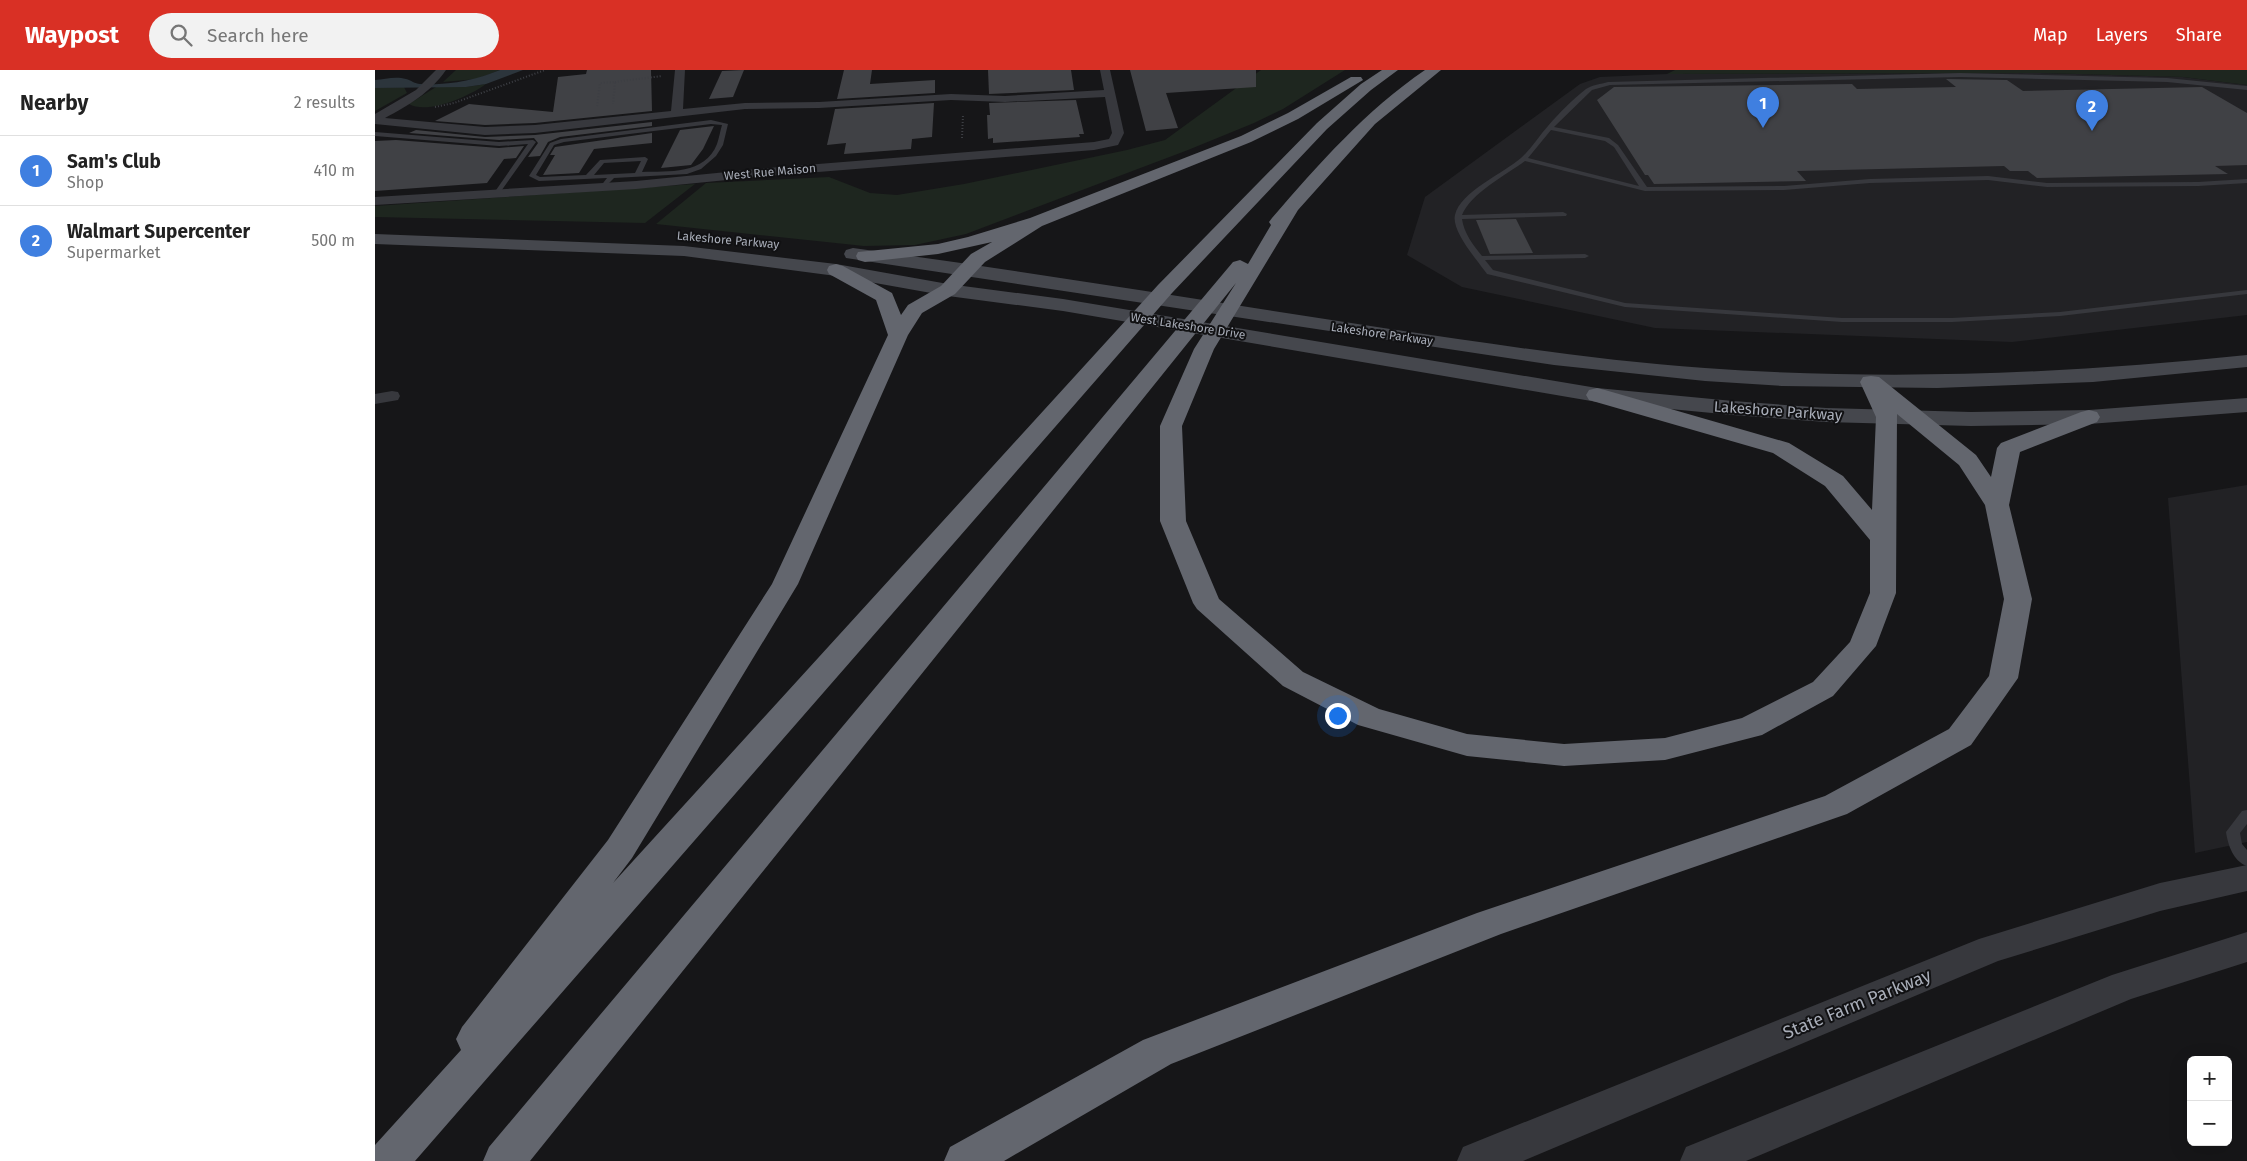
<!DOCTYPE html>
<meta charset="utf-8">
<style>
body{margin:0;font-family:"Fira Sans",sans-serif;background:#f2f2f2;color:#222}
.controls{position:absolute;right:15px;bottom:15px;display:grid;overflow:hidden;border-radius:8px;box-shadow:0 5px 20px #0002}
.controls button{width:45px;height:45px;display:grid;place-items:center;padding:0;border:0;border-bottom:1px solid #e0e0e0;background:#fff;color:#222;font:25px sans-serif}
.you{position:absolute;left:962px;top:645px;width:18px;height:18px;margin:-12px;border:4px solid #fff;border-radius:50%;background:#1a73e8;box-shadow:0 0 0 8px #1a73e833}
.badge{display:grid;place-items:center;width:32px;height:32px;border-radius:50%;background:#d93025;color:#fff;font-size:16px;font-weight:700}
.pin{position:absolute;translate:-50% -41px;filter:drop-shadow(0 1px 2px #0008)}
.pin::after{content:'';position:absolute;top:26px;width:18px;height:15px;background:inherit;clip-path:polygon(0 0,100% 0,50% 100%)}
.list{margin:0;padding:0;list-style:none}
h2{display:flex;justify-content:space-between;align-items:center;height:65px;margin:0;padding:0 20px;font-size:21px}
h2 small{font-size:16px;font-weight:400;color:#767676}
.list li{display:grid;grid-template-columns:32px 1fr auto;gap:15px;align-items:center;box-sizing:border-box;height:70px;padding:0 20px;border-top:1px solid #e0e0e0}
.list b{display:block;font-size:19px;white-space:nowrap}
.list p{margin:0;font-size:16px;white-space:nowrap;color:#767676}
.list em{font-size:16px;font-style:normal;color:#767676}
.icon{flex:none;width:28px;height:28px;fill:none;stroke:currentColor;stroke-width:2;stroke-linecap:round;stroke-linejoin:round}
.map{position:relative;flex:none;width:1872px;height:1091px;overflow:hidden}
header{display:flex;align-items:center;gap:30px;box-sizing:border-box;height:70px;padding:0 25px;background:#d93025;color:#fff}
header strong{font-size:24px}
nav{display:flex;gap:28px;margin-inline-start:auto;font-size:18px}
.search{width:350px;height:45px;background:#f2f2f2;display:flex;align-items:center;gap:12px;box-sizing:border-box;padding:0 18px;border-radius:28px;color:#767676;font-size:19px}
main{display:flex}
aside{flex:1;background:#fff}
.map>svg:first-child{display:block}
.built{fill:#222225}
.green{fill:#1e261f}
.water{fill:#2c353c}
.building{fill:#404145}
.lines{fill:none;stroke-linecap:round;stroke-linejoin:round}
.path{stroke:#3d3f44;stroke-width:2;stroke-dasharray:1 2;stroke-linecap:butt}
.service{fill:#37383d;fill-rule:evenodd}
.minor{fill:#37383d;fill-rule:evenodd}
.tertiary{fill:#37383d;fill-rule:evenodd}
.secondary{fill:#45474d;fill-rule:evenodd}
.motorway{fill:#63666e;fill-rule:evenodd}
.labels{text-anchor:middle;stroke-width:4;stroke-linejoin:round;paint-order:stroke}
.far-street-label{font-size:12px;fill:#a8adb8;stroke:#111113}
.street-label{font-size:15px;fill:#a8adb8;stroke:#111113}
.near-street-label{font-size:18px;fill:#a8adb8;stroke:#111113}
</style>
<header>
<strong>Waypost</strong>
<div class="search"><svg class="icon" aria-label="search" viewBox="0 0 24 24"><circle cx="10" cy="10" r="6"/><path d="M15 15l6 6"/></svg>Search here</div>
<nav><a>Map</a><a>Layers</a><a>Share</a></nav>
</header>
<main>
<aside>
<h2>Nearby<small>2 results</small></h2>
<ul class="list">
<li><span class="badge" style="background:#3f7fe0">1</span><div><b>Sam's Club</b><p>Shop</p></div><em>410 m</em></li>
<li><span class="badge" style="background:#3f7fe0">2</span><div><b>Walmart Supercenter</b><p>Supermarket</p></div><em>500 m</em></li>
</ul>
</aside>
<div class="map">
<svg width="1872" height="1091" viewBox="0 0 1872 1091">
<rect width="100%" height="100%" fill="#161618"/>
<g class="built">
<polygon points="1665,3 1808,7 1872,15 1872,245 1637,272 1280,258 1087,217 1032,185 1050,127 1205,14 1225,7 1292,4"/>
<polygon points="1872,415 1872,772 1820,783 1793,428"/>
</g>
<g class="green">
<polygon points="81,0 125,0 102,9 68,12"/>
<polygon points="886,0 970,0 908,39 879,53 813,80 591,164 540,175 489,176 281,154 331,113 454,107 495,123 522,125 589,114 752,80 790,70"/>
<polygon points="1300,0 1872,0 1872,15 1808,7 1665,3 1292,4"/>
<path d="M 111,14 C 95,26 52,45 34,34 L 61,17 L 91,17 Z"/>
<polygon points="29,17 32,23 0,41 0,18"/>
<polygon points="320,114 270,153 0,147 0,136"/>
</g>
<path class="water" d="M 125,0 L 148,0 L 111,14 L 91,17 L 0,18 L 0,10 C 10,9 21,6 31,9 C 36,10 40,14 45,14 C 71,16 101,10 125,0 Z"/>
<g class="building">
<polygon points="212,0 276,0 277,41 160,53 110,55 60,51 94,34 178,42 183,7 211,4"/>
<polygon points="369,0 358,27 334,29 347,1"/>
<polygon points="469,0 497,0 495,14 560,10 560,23 462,29"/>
<polygon points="613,0 696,0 699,20 614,24"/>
<polygon points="755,0 881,0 881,17 791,23 803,58 771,61"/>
<polygon points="1571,9 1632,10 1648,21 1827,17 1872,43 1872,95 1840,96 1853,104 1662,108 1653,101 1635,101 1629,96 1422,101 1431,111 1279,114 1273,105 1270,105 1222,30 1239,17 1477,14 1482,19 1581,17"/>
<polygon points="701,30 709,64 704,64 705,67 618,73 618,68 613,69 612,45 615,45 614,33"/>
<polygon points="559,33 557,67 537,69 536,79 469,84 471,73 452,75 460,39"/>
<polygon points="277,52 277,56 185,67 173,72 165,86 153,87 163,73 159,68 124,70 34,63 41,60 110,67 160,65"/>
<polygon points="339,56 328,79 316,95 286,98 305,60"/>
<polygon points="277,63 277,73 219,79 204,103 168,105 180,85 175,85 180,77"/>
<polygon points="21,70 124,78 149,76 141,88 129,89 112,113 0,121 0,71"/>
<polygon points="1141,149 1158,183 1115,184 1101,150"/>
</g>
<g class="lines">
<g class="path">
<polyline points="240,12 287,6"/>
<polyline points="222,36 225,13 240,12 238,34"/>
<polyline points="60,37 79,33 170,0"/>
<polyline points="587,68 588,45"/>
</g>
<g class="service">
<path d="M 1585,3 L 1792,8 L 1872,16 L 1872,20 L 1792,12 L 1585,7 L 1235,15 L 1217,20 L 1179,57 L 1234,68 L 1243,75 L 1272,117 L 1409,116 L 1495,109 L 1613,106 L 1672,113 L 1823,112 L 1872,109 L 1872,113 L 1823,116 L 1672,117 L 1613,110 L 1495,113 L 1409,120 L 1270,121 L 1150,91 C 1131,105 1096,123 1087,145 L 1188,142 L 1192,144 L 1191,146 L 1087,149 C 1089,163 1098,175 1107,186 L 1210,184 L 1214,186 L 1210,188 L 1110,190 L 1118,200 L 1250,233 L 1467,248 L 1577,248 L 1685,242 L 1872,220 L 1872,224 L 1685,246 L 1577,252 L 1467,252 L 1250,237 L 1112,204 C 1103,191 1076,161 1080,145 C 1085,122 1129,103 1146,88 C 1156,79 1164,66 1173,56 C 1184,43 1198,29 1211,19 C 1217,15 1226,14 1233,12 ZM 1176,60 L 1230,71 L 1239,77 L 1264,116 L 1153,88 Z"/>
<path d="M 336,50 L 353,54 L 348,75 L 341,86 L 326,99 L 312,104 L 239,108 L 228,119 L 225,117 L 232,108 L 164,111 L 154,106 L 175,73 L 186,69 ZM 336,54 L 347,55 C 345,62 344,68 342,74 C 330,105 293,101 267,102 L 273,89 L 270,87 L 225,90 L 211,105 L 165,107 L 161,105 L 179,75 L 189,72 ZM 266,91 L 260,103 L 219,105 L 229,93 Z"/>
<polygon points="0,62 124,72 158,70 161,72 124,124 122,125 119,123 153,74 124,76 0,66"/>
<path d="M 1872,740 L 1872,754 L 1865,763 L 1867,774 L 1872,780 L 1872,796 C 1858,791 1853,775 1851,762 L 1867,741 Z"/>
</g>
<g class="minor">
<path d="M 61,0 L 71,0 C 55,23 34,35 10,48 L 110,57 L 160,55 L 296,41 L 300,0 L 310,0 L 308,39 L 370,33 L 444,32 L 576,24 L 630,26 L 729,20 L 725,0 L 735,0 L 749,63 L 743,75 L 719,80 L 382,107 L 261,119 L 0,135 L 0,127 L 261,111 L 382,99 L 719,72 L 734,69 L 737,63 L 730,27 L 630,32 L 576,30 L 444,38 L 370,39 L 160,63 L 110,65 L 0,54 L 0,44 L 41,20 Z"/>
<polygon points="17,321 23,322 25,326 23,330 0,334 0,324"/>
</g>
<g class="tertiary">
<polygon points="1872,795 1872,821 1785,841 1623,891 1148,1091 1082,1091 1088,1077 1604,869 1785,813"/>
<polygon points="1872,862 1872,892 1756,929 1371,1091 1305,1091 1311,1077 1737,905"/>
</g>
<g class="secondary">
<polygon points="0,164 309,176 461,194 573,214 688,229 1222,318 1358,331 1451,338 1596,342 1714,340 1872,328 1872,342 1714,354 1596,356 1451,352 1358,345 1222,332 688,241 573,226 461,206 309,186 0,174"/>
<path d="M 478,178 C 657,202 836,232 1015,259 C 1120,274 1224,291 1330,298 C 1511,311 1692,304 1872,285 L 1872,297 L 1718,312 L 1562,318 L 1407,316 L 1330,311 L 1179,295 L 471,188 L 469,184 L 471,180 Z"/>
</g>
<g class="motorway">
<polygon points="1007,0 1023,0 996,20 952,59 797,223 40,1091 0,1091 0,1075 86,980 81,969 87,957 233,770 397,514 513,265 501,230 454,204 452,200 454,196 461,194 468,196 517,223 526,245 533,235 566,216 596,184 617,172 563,184 490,192 483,190 481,186 483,182 563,174 593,167 655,148 866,66 913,43 976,7 986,7 988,10 923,49 876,72 667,156 610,192 580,224 547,243 533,265 423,514 257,788 238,813 783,215 942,53 986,14"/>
<path d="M 1050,0 L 1066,0 L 1000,54 L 923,140 L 839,279 L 807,356 L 811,451 L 844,529 L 928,602 L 1004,639 L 1092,664 L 1189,674 L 1290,668 L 1367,648 L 1438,612 L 1475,572 L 1495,523 L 1495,470 L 1450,416 L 1398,383 L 1214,330 L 1211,325 L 1214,320 L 1222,318 L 1230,320 L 1414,373 L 1468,406 L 1497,440 L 1501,347 L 1485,312 L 1488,307 L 1496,306 L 1504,307 L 1601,385 L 1616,407 L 1622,378 L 1626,373 L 1706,342 L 1714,340 L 1722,342 L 1725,347 L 1722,352 L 1645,382 L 1634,435 L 1657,529 L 1643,608 L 1596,675 L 1472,744 L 1126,864 L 796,994 L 629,1091 L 569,1091 L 575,1077 L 768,970 L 1102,843 L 1450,726 L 1574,659 L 1614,606 L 1629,529 L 1610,435 L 1584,395 L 1522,344 L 1521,523 L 1501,576 L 1458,626 L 1387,665 L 1290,690 L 1189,696 L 1092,686 L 983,655 L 908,616 L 822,539 L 818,533 L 785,451 L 785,356 L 819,279 L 861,213 L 155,1091 L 108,1091 L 114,1077 L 858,192 L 865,190 L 873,194 L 896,155 L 894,152 L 897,148 C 944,94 990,41 1050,0 Z"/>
</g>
</g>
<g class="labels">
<g class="far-street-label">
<text transform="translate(395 102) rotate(-5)" y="4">West Rue Maison</text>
<text transform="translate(353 170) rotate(5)" y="4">Lakeshore Parkway</text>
<text transform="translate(813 256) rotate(9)" y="4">West Lakeshore Drive</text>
<text transform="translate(1007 264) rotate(8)" y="4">Lakeshore Parkway</text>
</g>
<g class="street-label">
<text transform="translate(1403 341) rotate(4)" y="5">Lakeshore Parkway</text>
</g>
<g class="near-street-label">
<text transform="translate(1482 934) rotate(-22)" y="6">State Farm Parkway</text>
</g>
</g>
</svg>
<div class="controls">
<button>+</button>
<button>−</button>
</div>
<div class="you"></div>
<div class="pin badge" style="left:1388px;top:58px;background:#3f7fe0">1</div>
<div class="pin badge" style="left:1717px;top:61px;background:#3f7fe0">2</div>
</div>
</main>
